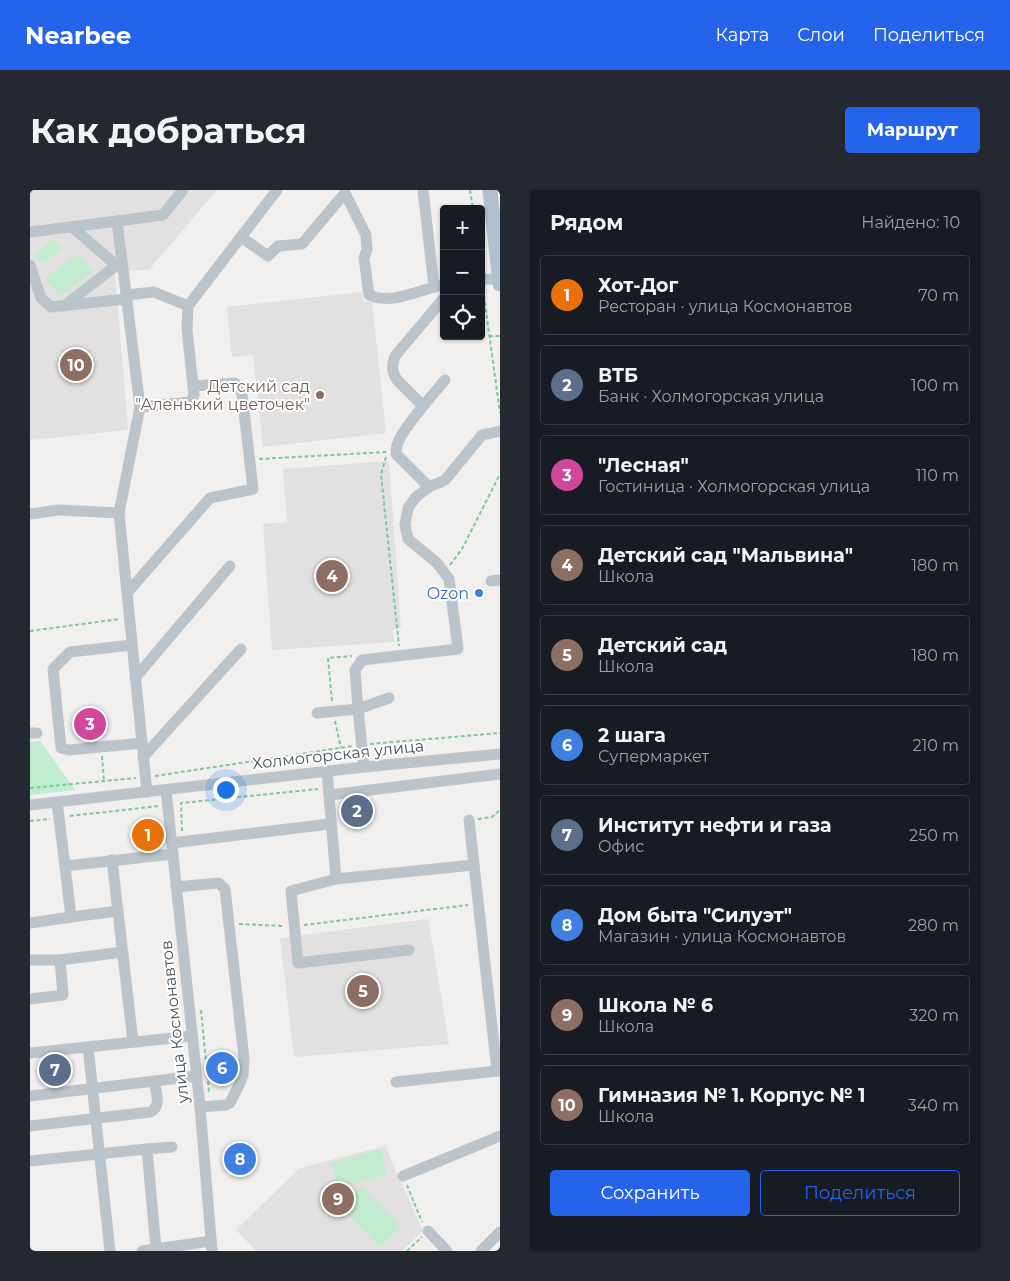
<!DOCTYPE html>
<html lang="ru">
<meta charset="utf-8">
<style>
body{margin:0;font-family:Montserrat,sans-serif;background:#242831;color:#f1f3f6}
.controls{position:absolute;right:15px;top:15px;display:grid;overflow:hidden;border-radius:5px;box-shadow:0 1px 4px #0004}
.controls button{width:45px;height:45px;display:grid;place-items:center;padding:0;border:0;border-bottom:1px solid #363941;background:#171b24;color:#f1f3f6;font:25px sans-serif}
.you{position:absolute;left:195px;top:599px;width:18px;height:18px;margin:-12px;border:4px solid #fff;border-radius:50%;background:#1a73e8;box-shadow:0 0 0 8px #1a73e833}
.badge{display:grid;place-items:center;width:32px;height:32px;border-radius:50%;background:#2563eb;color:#fff;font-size:16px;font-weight:700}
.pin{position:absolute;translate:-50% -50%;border:2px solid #fff;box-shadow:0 1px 5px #0006}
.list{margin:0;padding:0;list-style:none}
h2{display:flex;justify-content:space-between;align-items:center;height:65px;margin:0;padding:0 20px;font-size:21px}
h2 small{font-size:16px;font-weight:400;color:#9ea1a6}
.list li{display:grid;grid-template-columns:32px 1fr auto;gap:15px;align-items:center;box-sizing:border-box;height:80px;margin:0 10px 10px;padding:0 10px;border:1px solid #363941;border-radius:5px}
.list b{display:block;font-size:19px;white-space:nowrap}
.list p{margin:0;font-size:16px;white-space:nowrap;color:#9ea1a6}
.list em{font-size:16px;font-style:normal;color:#9ea1a6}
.actions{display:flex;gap:10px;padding:15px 20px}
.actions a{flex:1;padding:11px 0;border:1px solid #2563eb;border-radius:5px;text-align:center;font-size:18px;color:#2563eb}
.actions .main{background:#2563eb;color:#fff}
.icon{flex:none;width:28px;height:28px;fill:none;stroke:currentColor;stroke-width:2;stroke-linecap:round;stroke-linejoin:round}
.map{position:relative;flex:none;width:470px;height:1061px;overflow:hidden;border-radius:5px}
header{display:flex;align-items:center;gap:30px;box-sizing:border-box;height:70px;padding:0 25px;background:#2563eb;color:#fff}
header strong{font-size:24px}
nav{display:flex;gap:28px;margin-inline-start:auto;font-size:18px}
.intro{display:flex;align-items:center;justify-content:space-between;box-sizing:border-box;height:120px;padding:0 30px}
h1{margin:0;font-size:35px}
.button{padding:12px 22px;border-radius:5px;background:#2563eb;color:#fff;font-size:18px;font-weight:700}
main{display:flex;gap:30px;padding:0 30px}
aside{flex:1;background:#171b24;border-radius:5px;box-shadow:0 1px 4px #0004}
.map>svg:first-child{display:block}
.education{fill:#e2e0e1}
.grass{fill:#c1eccf}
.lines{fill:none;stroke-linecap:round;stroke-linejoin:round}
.path{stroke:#7cc79d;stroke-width:2;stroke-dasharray:4 2.5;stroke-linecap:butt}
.minor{stroke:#bcc4cb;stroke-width:11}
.major{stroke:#b1c0cc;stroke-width:15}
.education-dot{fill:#8d6e63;stroke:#fff;stroke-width:2}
.shop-dot{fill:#3f7fe0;stroke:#fff;stroke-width:2}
.labels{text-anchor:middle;stroke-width:4;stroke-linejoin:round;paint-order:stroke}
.education-label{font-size:16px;fill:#785e54;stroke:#fff;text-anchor:end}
.shop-label{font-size:16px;fill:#366cbe;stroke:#fff;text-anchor:end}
.street-label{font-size:16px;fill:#49545b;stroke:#fff}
</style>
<header>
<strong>Nearbee</strong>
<nav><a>Карта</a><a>Слои</a><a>Поделиться</a></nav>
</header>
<div class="intro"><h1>Как добраться</h1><a class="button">Маршрут</a></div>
<main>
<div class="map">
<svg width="470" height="1061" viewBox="0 0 470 1061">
<rect width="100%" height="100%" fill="#f2efef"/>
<g class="education">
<polygon points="0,0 187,0 119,80 85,81 98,240 0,250"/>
<polygon points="332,102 334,112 342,111 356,243 233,257 223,165 202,167 197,117"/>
<polygon points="359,271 371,438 363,439 364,452 242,460 233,334 257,332 253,279"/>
<polygon points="398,729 419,854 264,867 250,748"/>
<polygon points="355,956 393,1041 372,1061 226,1061 206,1040 270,978"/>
</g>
<g class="grass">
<polygon points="24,49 32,59 12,74 5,64"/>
<polygon points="49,63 63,82 29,106 15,88"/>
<polygon points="10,551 45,600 0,605 0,552"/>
<polygon points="351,959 357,984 308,998 301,973"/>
<polygon points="332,996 371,1037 349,1057 311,1017"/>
</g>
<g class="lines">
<g class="path">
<polyline points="440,0 443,19"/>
<polyline points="453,99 470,223"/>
<polyline points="459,146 470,146"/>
<polyline points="356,267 351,284 369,456"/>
<polyline points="229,269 357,262"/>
<polyline points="420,375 432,359 470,284"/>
<polyline points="0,441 90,429"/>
<polyline points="302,511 298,468 322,466"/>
<polyline points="305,531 311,558"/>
<polyline points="340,554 470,543"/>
<polyline points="72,566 74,591"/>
<polyline points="125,586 323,556"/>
<polyline points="0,598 106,588"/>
<polyline points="40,626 129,616"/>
<polyline points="448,629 462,627 470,620"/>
<polyline points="0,631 20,629"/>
<polyline points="152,641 151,613 288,599"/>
<polyline points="209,734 254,736"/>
<polyline points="274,735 438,715"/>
<polyline points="171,820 179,902"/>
<polyline points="377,995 392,1032"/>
<polyline points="377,1061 392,1047"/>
</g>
<g class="minor">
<polyline points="393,0 404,97 414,95"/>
<polyline points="87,31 133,25 153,0"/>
<polyline points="42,37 86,75"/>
<polyline points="0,42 87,31 110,217 89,323 117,602"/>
<path d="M 211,47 L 238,66 L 248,56 L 272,54 L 315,3 L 336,45 L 337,59 L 334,68 L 339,105 C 359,114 383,103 404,97"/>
<polyline points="0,75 11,108 21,117 96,109"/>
<polyline points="451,89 469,89"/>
<polyline points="96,105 124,102 158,116"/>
<polyline points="34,116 92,71"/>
<polyline points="393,216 415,190"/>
<polyline points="110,217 160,212 164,205 157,139 158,116 247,0"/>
<path d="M 399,297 L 366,264 C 365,247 384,229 393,216 L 367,190 C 361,181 362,175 365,166 L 414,108"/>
<polyline points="0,324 28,320 89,323"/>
<polyline points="461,391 470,390"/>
<polyline points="97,403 180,308 223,299 212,204 205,193 163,196"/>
<polyline points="102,455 40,462 23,479 31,558 39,560 112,553"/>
<polyline points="105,488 200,376"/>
<polyline points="287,523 328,519 359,508"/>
<polyline points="0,543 7,543"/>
<polyline points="113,567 211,459"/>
<polyline points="334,577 328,519 325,480 332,470 428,459 419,389 407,373 378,349 375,335 378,318 386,307 399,297 415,290 452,245 470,241"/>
<polyline points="297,581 306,689"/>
<polyline points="136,600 170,917 182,1061"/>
<polyline points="300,605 470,584"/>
<polyline points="27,612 35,676 143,664"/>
<polyline points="0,615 334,577 470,564"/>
<polyline points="439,630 467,881 470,881"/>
<polyline points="142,653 300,634"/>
<polyline points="82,670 103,852"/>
<polyline points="146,697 189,693 195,699 214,868 213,885 209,895 200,913 196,915 170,917"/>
<polyline points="41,727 88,721"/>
<polyline points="0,733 41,727 35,676"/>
<polyline points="379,760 268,773 261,701 306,689 444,675"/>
<polyline points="0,770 30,770 93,762"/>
<polyline points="0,809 33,805 30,770"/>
<polyline points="58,857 80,1061"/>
<polyline points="0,863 162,846"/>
<polyline points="366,892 467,881"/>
<polyline points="0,906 166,886"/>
<path d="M 0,936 L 120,922 C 132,917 126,902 124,891"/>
<polyline points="117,959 142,957"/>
<polyline points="0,971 117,959 126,1059"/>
<polyline points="373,986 470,946"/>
<polyline points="398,1041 417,1061"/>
<polyline points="112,1061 181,1051"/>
<polyline points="451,1061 470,1042"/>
</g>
<polyline class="major" points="460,0 470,94"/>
</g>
<circle class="education-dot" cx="290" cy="205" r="5"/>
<circle class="shop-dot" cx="449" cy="403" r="5"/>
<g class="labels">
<g class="education-label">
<text x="280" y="202">Детский сад<tspan x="280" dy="18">"Аленький цветочек"</tspan></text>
</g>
<g class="shop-label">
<text x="439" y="409">Ozon</text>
</g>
<g class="street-label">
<text transform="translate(308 564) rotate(-6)" y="6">Холмогорская улица</text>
<text transform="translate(144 832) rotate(-96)" y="6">улица Космонавтов</text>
</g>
</g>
</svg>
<div class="controls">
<button>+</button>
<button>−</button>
<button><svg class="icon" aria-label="locate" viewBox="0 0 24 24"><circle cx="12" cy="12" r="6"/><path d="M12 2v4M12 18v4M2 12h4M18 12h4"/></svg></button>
</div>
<div class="you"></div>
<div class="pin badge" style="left:118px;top:645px;background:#e8710a">1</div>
<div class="pin badge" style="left:327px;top:621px;background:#5c6f8a">2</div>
<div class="pin badge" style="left:60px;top:534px;background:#d1479c">3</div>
<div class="pin badge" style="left:302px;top:386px;background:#8d6e63">4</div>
<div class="pin badge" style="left:333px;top:801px;background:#8d6e63">5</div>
<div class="pin badge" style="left:192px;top:878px;background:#3f7fe0">6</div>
<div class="pin badge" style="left:25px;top:880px;background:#5c6f8a">7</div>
<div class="pin badge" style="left:210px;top:969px;background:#3f7fe0">8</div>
<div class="pin badge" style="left:308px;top:1009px;background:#8d6e63">9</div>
<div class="pin badge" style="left:46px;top:175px;background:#8d6e63">10</div>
</div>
<aside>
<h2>Рядом<small>Найдено: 10</small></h2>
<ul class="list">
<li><span class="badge" style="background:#e8710a">1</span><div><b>Хот-Дог</b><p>Ресторан · улица Космонавтов</p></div><em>70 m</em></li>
<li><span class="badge" style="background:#5c6f8a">2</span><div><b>ВТБ</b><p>Банк · Холмогорская улица</p></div><em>100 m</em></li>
<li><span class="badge" style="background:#d1479c">3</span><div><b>&quot;Лесная&quot;</b><p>Гостиница · Холмогорская улица</p></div><em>110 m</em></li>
<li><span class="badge" style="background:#8d6e63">4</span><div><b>Детский сад &quot;Мальвина&quot;</b><p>Школа</p></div><em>180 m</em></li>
<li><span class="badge" style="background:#8d6e63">5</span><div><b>Детский сад</b><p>Школа</p></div><em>180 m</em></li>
<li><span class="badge" style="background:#3f7fe0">6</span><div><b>2 шага</b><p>Супермаркет</p></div><em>210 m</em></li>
<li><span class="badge" style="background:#5c6f8a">7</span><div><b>Институт нефти и газа</b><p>Офис</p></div><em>250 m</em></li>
<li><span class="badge" style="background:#3f7fe0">8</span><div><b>Дом быта &quot;Силуэт&quot;</b><p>Магазин · улица Космонавтов</p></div><em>280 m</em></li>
<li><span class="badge" style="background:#8d6e63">9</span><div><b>Школа № 6</b><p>Школа</p></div><em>320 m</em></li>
<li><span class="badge" style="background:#8d6e63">10</span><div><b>Гимназия № 1. Корпус № 1</b><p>Школа</p></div><em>340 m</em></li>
</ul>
<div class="actions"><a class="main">Сохранить</a><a>Поделиться</a></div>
</aside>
</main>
